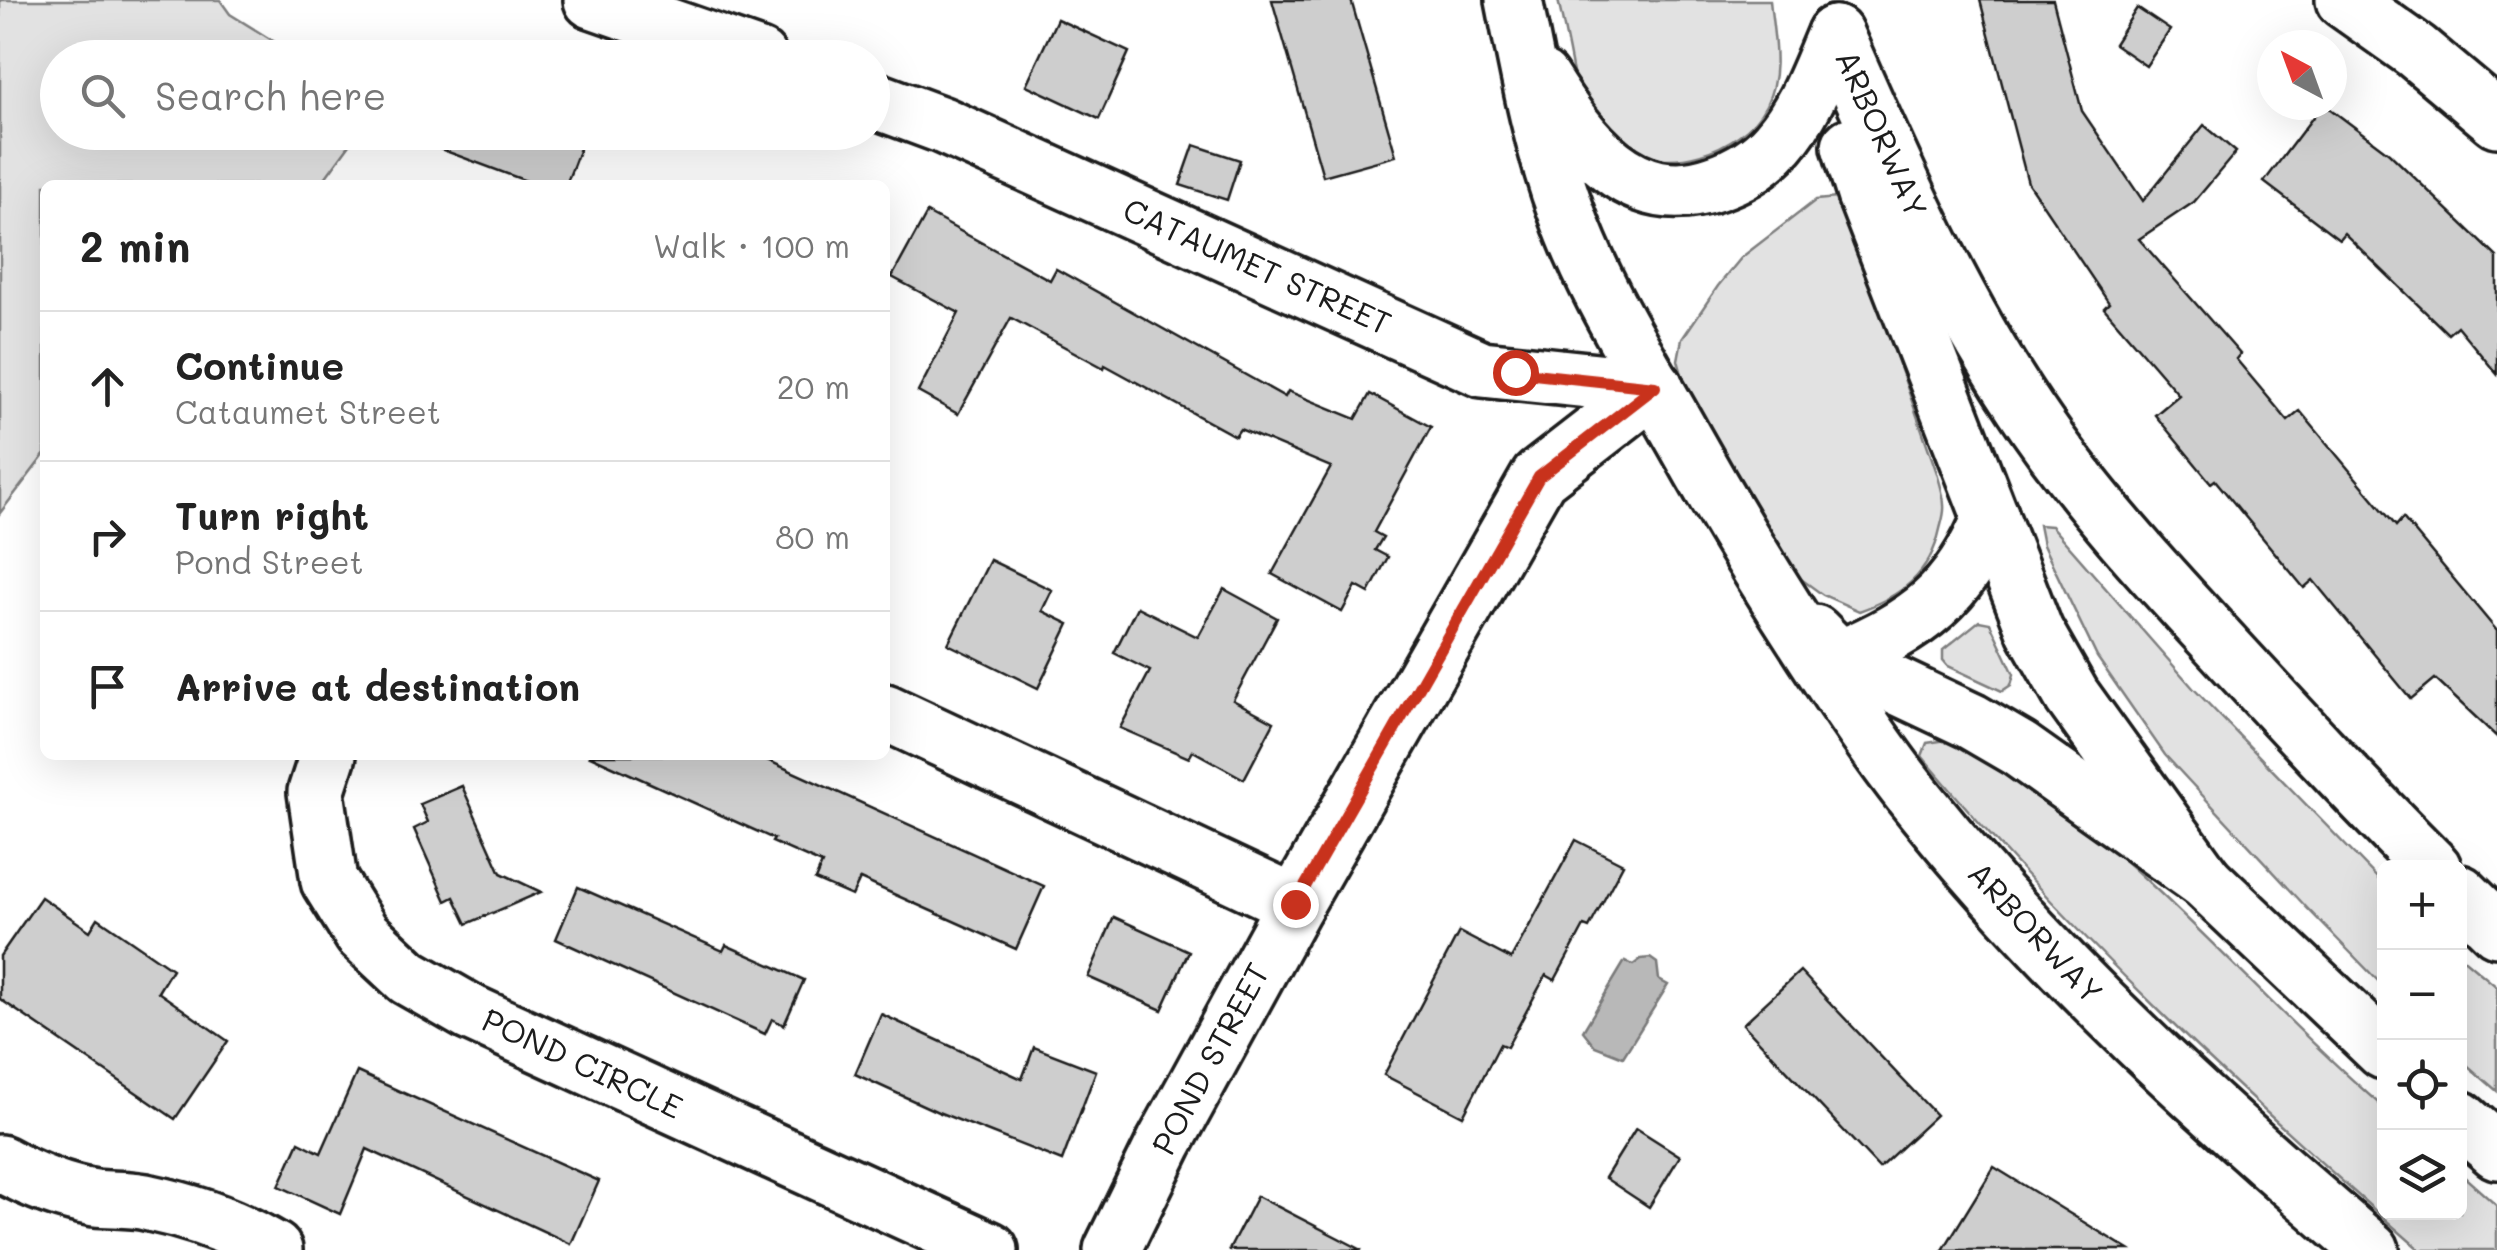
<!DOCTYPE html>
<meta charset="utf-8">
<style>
body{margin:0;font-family:Mali,sans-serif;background:#f2f2f2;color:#222}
.controls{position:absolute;right:30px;bottom:30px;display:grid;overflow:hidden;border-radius:15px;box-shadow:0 10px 40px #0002}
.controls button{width:90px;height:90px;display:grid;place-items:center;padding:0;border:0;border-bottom:2px solid #e0e0e0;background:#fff;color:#222;font:50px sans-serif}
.compass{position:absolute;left:2257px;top:30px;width:90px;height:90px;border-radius:50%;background:#fff;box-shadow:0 10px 40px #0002;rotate:319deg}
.stop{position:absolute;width:30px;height:30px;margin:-22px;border:8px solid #c8321e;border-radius:50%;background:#fff}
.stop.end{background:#c8321e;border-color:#fff;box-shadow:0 2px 10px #0008}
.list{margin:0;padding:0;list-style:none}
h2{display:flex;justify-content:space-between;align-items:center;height:130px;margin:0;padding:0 40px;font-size:42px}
h2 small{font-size:32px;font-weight:400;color:#767676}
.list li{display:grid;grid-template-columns:65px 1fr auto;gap:30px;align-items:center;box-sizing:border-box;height:150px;padding:0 40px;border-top:2px solid #e0e0e0}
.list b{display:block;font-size:38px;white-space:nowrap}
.list p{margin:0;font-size:32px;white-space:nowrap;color:#767676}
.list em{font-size:32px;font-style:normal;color:#767676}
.icon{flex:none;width:55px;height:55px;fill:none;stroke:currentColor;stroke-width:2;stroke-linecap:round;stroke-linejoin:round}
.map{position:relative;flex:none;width:2497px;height:1250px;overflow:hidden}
.search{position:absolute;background:#fff;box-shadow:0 10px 40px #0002;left:40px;top:40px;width:850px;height:110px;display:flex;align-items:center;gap:25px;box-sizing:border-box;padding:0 35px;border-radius:55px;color:#767676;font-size:38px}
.panel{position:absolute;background:#fff;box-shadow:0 10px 40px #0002;left:40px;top:180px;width:850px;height:580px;border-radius:15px}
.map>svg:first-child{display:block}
.green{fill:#e2e2e2;stroke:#7f7f7f;stroke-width:2.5}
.water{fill:#b8b8b8;stroke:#7a7a7a;stroke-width:2.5}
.building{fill:#cecece;stroke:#1c1c1c;stroke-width:2.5}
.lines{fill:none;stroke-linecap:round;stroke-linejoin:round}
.minor-casing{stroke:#1c1c1c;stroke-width:62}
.highway-casing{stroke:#1c1c1c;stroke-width:62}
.minor{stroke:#fff;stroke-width:55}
.highway{stroke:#fff;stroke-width:55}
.route{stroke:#c8321e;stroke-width:12}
.labels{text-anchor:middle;stroke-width:10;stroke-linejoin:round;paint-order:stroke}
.street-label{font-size:32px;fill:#1c1c1c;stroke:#fff}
</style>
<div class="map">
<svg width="2497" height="1250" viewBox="0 0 2497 1250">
<rect width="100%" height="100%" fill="#fff"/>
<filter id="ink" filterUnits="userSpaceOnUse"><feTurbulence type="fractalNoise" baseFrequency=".01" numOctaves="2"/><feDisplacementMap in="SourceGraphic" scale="20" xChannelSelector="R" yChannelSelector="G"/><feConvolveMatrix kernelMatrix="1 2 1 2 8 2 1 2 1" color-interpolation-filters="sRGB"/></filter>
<g filter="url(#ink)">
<g class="green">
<polygon points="0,0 220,0 230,14 299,57 58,58 58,132 358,133 320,185 45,185 45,454 0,513"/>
<path d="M 1558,0 L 1770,0 C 1773,35 1783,72 1766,105 C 1742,152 1662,177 1619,144 C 1610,136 1602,124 1594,115 C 1589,110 1582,103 1579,97 C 1575,89 1574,76 1572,68 C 1568,45 1563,23 1558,0 Z"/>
<path d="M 1837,198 L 1852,229 L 1937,473 C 1940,484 1944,495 1944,505 C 1945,513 1942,521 1940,529 C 1930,575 1901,596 1859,611 L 1823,595 L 1775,560 L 1688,396 L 1678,360 L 1682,339 L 1718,286 L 1742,257 L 1816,200 Z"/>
<polygon points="2039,525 2051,526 2193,688 2384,885 2384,987 2307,908 2165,755 2097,657 2043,545"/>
<polygon points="1979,621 1990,623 2014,674 2011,685 2002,691 1948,666 1943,660 1943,650"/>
<path d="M 1947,740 C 1970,752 1995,761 2016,775 C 2154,868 2259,1000 2384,1108 L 2384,1212 L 2460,1212 L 2460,1173 L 2497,1206 L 2497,1250 L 2420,1250 C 2244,1096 2072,936 1922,756 L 1927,743 Z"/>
<polygon points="2460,956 2497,987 2497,1091 2460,1059"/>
</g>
<polygon class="water" points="1650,958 1657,963 1659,980 1668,985 1623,1057 1595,1046 1583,1031 1625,961 1633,965 1641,959"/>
<g class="building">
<polygon points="1272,0 1351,0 1396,156 1323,176"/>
<polygon points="1980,0 2053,0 2082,111 2143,201 2204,125 2236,152 2194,202 2139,239 2240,354 2236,359 2288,421 2300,411 2396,526 2403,518 2497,631 2497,737 2435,679 2411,699 2313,580 2304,588 2215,480 2211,483 2155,415 2179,395 2104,308 2109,303 2028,183"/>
<polygon points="2137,8 2170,30 2146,66 2114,44"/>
<polygon points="1057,19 1129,52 1099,119 1026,85"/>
<polygon points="2322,105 2325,105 2389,153 2497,257 2497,374 2457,326 2448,334 2344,233 2339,239 2264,182"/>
<polygon points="409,132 554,132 582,143 566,185 537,185 408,137"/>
<polygon points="1194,145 1240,160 1227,200 1180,185"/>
<polygon points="927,213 1050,280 1056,269 1285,397 1288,391 1356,419 1370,394 1431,427 1374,532 1383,537 1375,550 1388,557 1369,593 1356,586 1342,612 1272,574 1331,467 1240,429 1235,436 1105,365 1104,368 1011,318 958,414 918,392 959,313 892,277"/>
<polygon points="990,560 1052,590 1042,611 1069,624 1038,688 948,644"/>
<polygon points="1224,589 1277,618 1233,700 1274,722 1244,779 1193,751 1189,758 1120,728 1150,671 1114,653 1137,607 1198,637"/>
<polygon points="588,755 756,755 1044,886 1016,949 860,879 852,896 815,880 822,864 772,842 774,839"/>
<polygon points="462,786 501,873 541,892 467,924 454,897 446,901 414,829 428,822 420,804"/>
<polygon points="1576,840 1623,864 1589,928 1584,926 1555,980 1546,975 1507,1047 1500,1044 1463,1116 1384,1075 1459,932 1511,959"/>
<polygon points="578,887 723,951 726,945 804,980 784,1025 772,1019 765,1034 556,939"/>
<polygon points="41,897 90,931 98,918 172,969 158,992 228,1041 175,1119 0,999 0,956"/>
<polygon points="1114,917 1189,951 1162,1010 1088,977"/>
<polygon points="1800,971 1936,1115 1879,1168 1743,1024"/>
<polygon points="881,1014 1022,1079 1034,1047 1096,1071 1062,1161 938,1112 855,1074"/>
<polygon points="357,1072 599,1181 571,1244 367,1149 340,1214 279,1186 299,1142 321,1153"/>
<polygon points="1636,1128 1680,1156 1649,1207 1605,1178"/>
<polygon points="1994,1167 2129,1250 1943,1250"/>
<polygon points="1257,1196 1362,1250 1229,1250"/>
</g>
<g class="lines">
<defs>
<g id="minor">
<polyline points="592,0 759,58"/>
<polyline points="2344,0 2416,51 2497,119"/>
<polyline points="872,99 942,125 1482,369 1655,387"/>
<polyline points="885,712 1295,904"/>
<polyline points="328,755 316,792 329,881 362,934 408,977 471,1013 990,1250"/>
<path d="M 0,1163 C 29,1179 62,1193 95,1198 C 113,1200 132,1198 150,1203 C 193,1212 237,1228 274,1250"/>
<polyline points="1112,1250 1165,1142 1295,904 1539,477 1655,387"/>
</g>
<g id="highway">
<path d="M 1514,0 C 1528,71 1541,143 1566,211 C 1594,291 1642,364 1683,438 C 1730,522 1780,603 1833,683 C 1862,726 1891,769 1924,809 C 2055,972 2212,1114 2371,1250"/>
<path d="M 1835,34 C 1894,168 1953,305 2037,426 C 2089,501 2151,569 2213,636 C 2285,714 2357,792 2433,868"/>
<path d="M 1541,79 C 1580,141 1631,213 1715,183 C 1739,175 1761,162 1778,142 C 1805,112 1819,71 1835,34"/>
<polyline points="1850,146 1865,194 2035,631 2072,696 2205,881"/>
<polyline points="1814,633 1830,649 1865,671 1971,721 2019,749 2205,881 2384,1051"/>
<path d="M 1843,657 C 1918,624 1959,596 1991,517"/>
<polyline points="2460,893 2497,929"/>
<polyline points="2460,1119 2497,1151"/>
</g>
</defs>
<use href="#minor" class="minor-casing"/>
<use href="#highway" class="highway-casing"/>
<use href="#minor" class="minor"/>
<use href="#highway" class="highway"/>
</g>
</g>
<g class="lines" filter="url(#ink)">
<polyline class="route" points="1295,904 1539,477 1655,387 1515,372"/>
</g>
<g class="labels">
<g class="street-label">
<text transform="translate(1881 134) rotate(66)" y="11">ARBORWAY</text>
<text transform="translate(1257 267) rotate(24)" y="11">CATAUMET STREET</text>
<text transform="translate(2035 933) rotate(47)" y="11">ARBORWAY</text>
<text transform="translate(1211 1059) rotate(-62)" y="11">POND STREET</text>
<text transform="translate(582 1064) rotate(25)" y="11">POND CIRCLE</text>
</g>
</g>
</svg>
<div class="controls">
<button>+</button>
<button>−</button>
<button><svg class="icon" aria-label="locate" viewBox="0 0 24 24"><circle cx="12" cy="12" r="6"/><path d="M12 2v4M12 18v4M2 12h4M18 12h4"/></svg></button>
<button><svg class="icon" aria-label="layers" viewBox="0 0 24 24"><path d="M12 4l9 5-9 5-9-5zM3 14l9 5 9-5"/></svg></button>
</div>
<svg class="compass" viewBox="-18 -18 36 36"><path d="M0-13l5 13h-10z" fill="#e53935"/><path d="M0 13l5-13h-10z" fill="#767676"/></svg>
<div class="stop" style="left:1515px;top:372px"></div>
<div class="stop end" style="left:1295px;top:904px"></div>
<div class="search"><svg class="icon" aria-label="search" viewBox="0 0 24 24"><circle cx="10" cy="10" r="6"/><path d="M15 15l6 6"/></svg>Search here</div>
<section class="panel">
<h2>2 min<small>Walk · 100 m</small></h2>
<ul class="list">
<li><svg class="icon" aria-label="ahead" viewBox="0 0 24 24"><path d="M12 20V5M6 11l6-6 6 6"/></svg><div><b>Continue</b><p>Cataumet Street</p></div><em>20 m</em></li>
<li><svg class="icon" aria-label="right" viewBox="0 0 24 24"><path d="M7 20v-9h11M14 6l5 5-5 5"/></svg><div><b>Turn right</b><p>Pond Street</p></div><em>80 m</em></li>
<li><svg class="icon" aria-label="arrive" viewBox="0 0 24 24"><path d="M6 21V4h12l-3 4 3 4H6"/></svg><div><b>Arrive at destination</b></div></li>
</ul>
</section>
</div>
